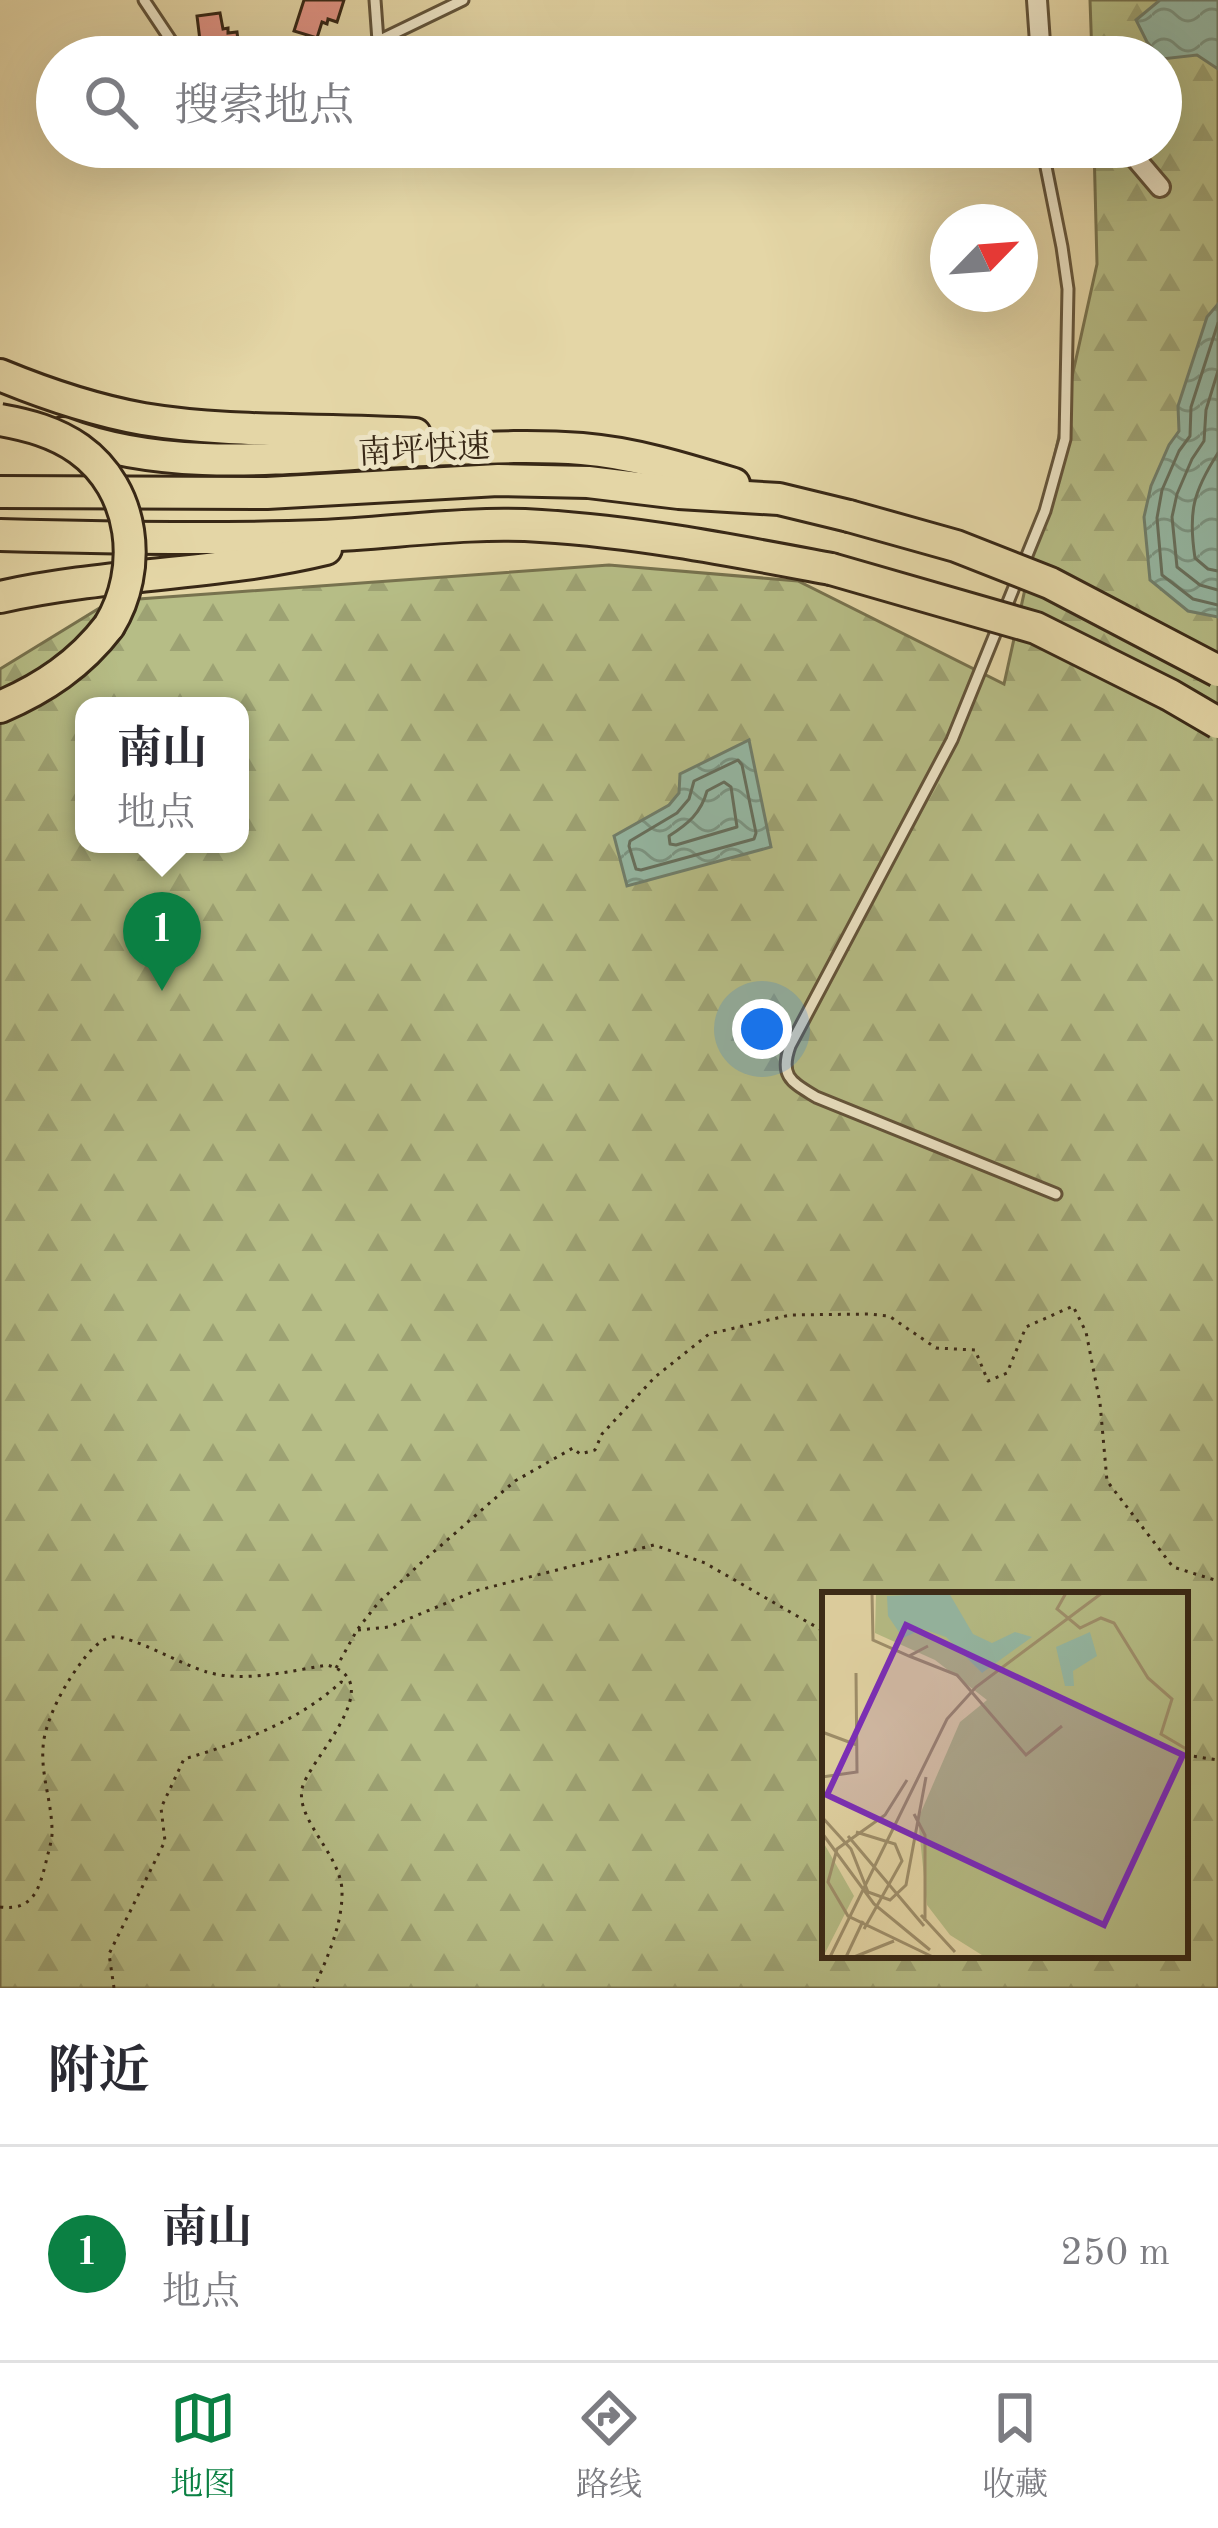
<!DOCTYPE html>
<html lang="zh">
<meta charset="utf-8">
<style>
body{margin:0;font-family:"Old Standard TT","Noto Serif SC",serif;background:#f2f2f3;color:#2b2b33}
.compass{position:absolute;left:930px;top:204px;width:108px;height:108px;border-radius:50%;background:#fff;box-shadow:0 12px 48px #0002;rotate:65deg}
.you{position:absolute;left:762px;top:1029px;width:42px;height:42px;margin:-30px;border:9px solid #fff;border-radius:50%;background:#1a73e8;box-shadow:0 0 0 18px #1a73e833}
.badge{display:grid;place-items:center;width:78px;height:78px;border-radius:50%;background:#0b8043;color:#fff;font-size:39px;font-weight:700}
.pin{position:absolute;translate:-50% -99px;filter:drop-shadow(0 3px 6px #0008)}
.pin::after{content:'';position:absolute;top:63px;width:42px;height:36px;background:inherit;clip-path:polygon(0 0,100% 0,50% 100%)}
.popup{position:absolute;left:75px;top:697px;width:174px;height:156px;box-sizing:border-box;display:grid;place-content:center;border-radius:24px;background:#fff;filter:drop-shadow(0 3px 9px #0005);font-size:39px;white-space:nowrap;color:#7c7c81}
.popup b{font-size:45px;color:#2b2b33}
.popup::after{content:'';position:absolute;left:50%;top:100%;margin-left:-24px;border:24px solid transparent;border-top-color:#fff}
.list{margin:0;padding:0;list-style:none}
h2{display:flex;justify-content:space-between;align-items:center;height:156px;margin:0;padding:0 48px;font-size:51px}
h2 small{font-size:39px;font-weight:400;color:#7c7c81}
.list li{display:grid;grid-template-columns:78px 1fr auto;gap:36px;align-items:center;box-sizing:border-box;height:216px;padding:0 48px;border-top:3px solid #e1e1e2}
.list b{display:block;font-size:45px;white-space:nowrap}
.list p{margin:0;font-size:39px;white-space:nowrap;color:#7c7c81}
.list em{font-size:39px;font-style:normal;color:#7c7c81}
.icon{flex:none;width:66px;height:66px;fill:none;stroke:currentColor;stroke-width:2;stroke-linecap:round;stroke-linejoin:round}
.map{position:relative;flex:none;width:1218px;height:1988px;overflow:hidden}
.search{position:absolute;background:#fff;box-shadow:0 12px 48px #0002;left:36px;right:36px;top:36px;height:132px;display:flex;align-items:center;gap:30px;box-sizing:border-box;padding:0 42px;border-radius:66px;color:#7c7c81;font-size:45px}
.sheet{height:372px;background:#fff}
nav{display:flex;justify-content:space-around;align-items:center;box-sizing:border-box;height:168px;border-top:3px solid #e1e1e2;background:#fff;font-size:33px;color:#7c7c81}
nav a{display:grid;justify-items:center;gap:6px}
nav .on{color:#0b8043}
.map>svg:first-child{display:block}
.forest{fill:url(#forest-firs);stroke:#77724e;stroke-width:3;fill-rule:evenodd}
.water{fill:url(#water-waves);stroke:#707f6c;stroke-width:3}
.lines{fill:none;stroke-linecap:round;stroke-linejoin:round}
.shore{stroke:#66705e;stroke-width:3}
.building{fill:#e09383;stroke:#382816;stroke-width:3}
.service-casing{stroke:#63543a;stroke-width:15}
.minor-casing{stroke:#63543a;stroke-width:24}
.trunk-casing{stroke:#382816;stroke-width:36}
.path{stroke:#382816;stroke-width:3;stroke-dasharray:3 6;stroke-linecap:butt}
.service{stroke:#ede4c5;stroke-width:9}
.minor{stroke:#ede4c5;stroke-width:18}
.trunk{stroke:#e4d6a6;stroke-width:30}
.trunk-bridge-casing{stroke:#382816;stroke-width:36;stroke-linecap:butt}
.trunk-bridge{stroke:#e4d6a6;stroke-width:30}
.labels{text-anchor:middle;stroke-width:10;stroke-linejoin:round;paint-order:stroke}
.street-label{font-size:33px;fill:#382816;stroke:#ede4c5}
.inset-road{fill:none;stroke:#9f906c;stroke-width:3}
.view{fill:#7b2cbf;fill-opacity:0.15;stroke:#7b2cbf;stroke-width:6}
.inset-edge{fill:none;stroke:#382816;stroke-width:6}
</style>
<div class="map">
<svg width="1218" height="1988" viewBox="0 0 1218 1988">
<defs>
<pattern id="forest-firs" width="22" height="20" patternUnits="userSpaceOnUse" patternTransform="scale(3)"><rect width="22" height="20" fill="#b6bd86"/><path d="M5 1l3.5 6h-7zM16 11l3.5 6h-7z" fill="#9da273"/></pattern>
<pattern id="water-waves" width="16" height="10" patternUnits="userSpaceOnUse" patternTransform="scale(3)"><rect width="16" height="10" fill="#95b9a5"/><path d="M0 5q4-4 8 0t8 0" fill="none" stroke="#7b9685"/></pattern>
</defs>
<rect width="100%" height="100%" fill="#e4d6a6"/>
<filter id="stains"><feTurbulence type="fractalNoise" baseFrequency=".00167" numOctaves="4"/><feColorMatrix values="0 0 0 0 .2 0 0 0 0 .09 0 0 0 0 .02 0 0 0 .5 -.17"/></filter>
<radialGradient id="worn" r=".72"><stop offset=".6" stop-color="#630" stop-opacity="0"/><stop offset="1" stop-color="#630" stop-opacity=".3"/></radialGradient>
<path class="forest" d="M 1090,0 L 1218,0 L 1218,1988 L 0,1988 L 0,669 L 111,601 L 609,565 L 798,581 L 1004,684 L 1097,264 L 1094,147 L 1161,147 L 1161,57 L 1092,57 ZM 84,706 L 240,706 L 240,844 L 84,844 ZM 825,1595 L 1185,1595 L 1185,1955 L 825,1955 Z"/>
<g class="water">
<polygon points="1160,0 1218,0 1218,69 1197,55 1162,59 1147,42 1136,20"/>
<polygon points="1218,304 1218,617 1188,611 1150,580 1144,517 1151,486 1169,445 1179,431 1178,406 1207,317"/>
<polygon points="749,740 771,847 627,886 614,836 669,805 679,793 680,774"/>
</g>
<g class="lines">
<g class="shore">
<polyline points="1218,323 1191,407 1190,436 1179,451 1162,490 1157,518 1162,575 1193,599 1218,605"/>
<polyline points="1218,371 1206,410 1204,441 1192,459 1177,494 1172,517 1177,567 1200,585 1218,590"/>
<path d="M 1218,453 C 1193,492 1188,512 1195,558 L 1208,569 L 1218,571"/>
<polygon points="738,760 742,765 756,833 754,839 641,870 636,869 629,846 630,841 677,813 689,799 694,781"/>
<path d="M 724,782 L 731,787 L 737,827 L 676,845 L 670,844 L 669,836 C 688,824 701,813 707,791 Z"/>
</g>
</g>
<g class="building">
<polygon points="304,0 344,0 337,22 328,19 327,24 322,22 317,38 294,31"/>
<polygon points="220,13 223,29 228,28 228,33 237,32 240,57 202,57 197,16"/>
</g>
<g class="lines">
<defs>
<g id="service">
<polyline points="144,0 182,57"/>
<polyline points="375,0 378,41"/>
<polyline points="345,57 463,0"/>
<path d="M 1042,147 L 1062,247 L 1068,289 L 1065,439 L 1045,511 L 952,740 L 790,1046 C 779,1077 792,1082 816,1097 L 1056,1194"/>
</g>
<g id="minor">
<polyline points="1037,0 1041,57"/>
<polyline points="1126,147 1160,187"/>
</g>
<g id="trunk">
<path d="M 0,375 C 46,394 94,410 143,419 C 233,434 325,428 415,434"/>
<path d="M 63,433 C 178,477 307,454 426,450 C 478,448 531,445 582,449 C 633,453 685,469 734,484"/>
<polyline points="0,492 267,493 498,480 588,482 679,493 779,499 849,516"/>
<path d="M 0,535 C 107,538 214,540 321,536 C 394,533 468,521 541,526 C 639,532 735,551 831,569"/>
<path d="M 0,597 C 107,573 219,575 326,549"/>
<path d="M 0,707 C 44,688 80,664 109,626"/>
</g>
</defs>
<use href="#service" class="service-casing"/>
<use href="#minor" class="minor-casing"/>
<use href="#trunk" class="trunk-casing"/>
<g class="path">
<polyline points="358,1630 389,1627 475,1591 654,1545 705,1563 825,1632"/>
<polyline points="336,1668 357,1630 378,1603 422,1562 515,1481 573,1448 580,1454 595,1450 602,1434 655,1377 709,1334 790,1315 869,1314 889,1316 936,1348 975,1350 988,1381 1007,1373 1026,1327 1073,1306 1086,1332 1100,1403 1107,1481 1173,1567 1218,1581"/>
<polyline points="1185,1755 1218,1760"/>
<path d="M 0,1907 C 33,1911 39,1890 46,1862 C 48,1853 51,1844 52,1835 C 53,1800 37,1769 45,1734 C 52,1707 67,1681 83,1660 C 90,1651 100,1639 112,1637 C 132,1635 184,1666 207,1672 C 244,1683 290,1671 327,1665 C 392,1682 307,1761 302,1789 C 296,1820 340,1854 342,1890 C 343,1924 327,1958 314,1988"/>
<path d="M 114,1988 L 109,1954 L 165,1841 L 161,1808 L 184,1759 C 239,1743 298,1722 341,1682 L 346,1684"/>
</g>
<use href="#service" class="service"/>
<use href="#minor" class="minor"/>
<use href="#trunk" class="trunk"/>
<defs>
<g id="trunk-bridge">
<path d="M 0,420 C 28,425 55,432 79,449 C 135,489 144,569 109,626"/>
<polyline points="849,516 956,546 1050,583 1218,671"/>
<polyline points="831,569 1036,628 1170,695 1218,723"/>
</g>
</defs>
<use href="#trunk-bridge" class="trunk-bridge-casing"/>
<use href="#trunk-bridge" class="trunk-bridge"/>
</g>
<g class="labels">
<g class="street-label">
<text transform="translate(424 448) rotate(-3)" y="12">南坪快速</text>
</g>
</g>
<g transform="translate(822 1592)">
<rect width="366" height="366" fill="#e4d6a6"/>
<path d="M 54,1 L 366,1 L 366,365 L 163,365 L 128,343 L 105,313 L 96,227 L 138,130 L 165,108 L 113,68 L 53,41 ZM 0,248 L 32,304 L 1,365 L 0,365 Z" fill="#b6bd86"/>
<path d="M 127,1 L 151,42 L 170,51 L 193,40 L 210,45 L 160,81 L 124,45 L 101,37 L 81,46 L 66,24 L 65,4 ZM 268,40 L 275,64 L 251,79 L 252,94 L 243,94 L 234,55 Z" fill="#95b9a5"/>
<path class="inset-road" d="M 50,1 L 51,48 L 87,64 L 106,54M 244,1 L 235,17 L 258,36 L 279,26 L 292,31 L 326,86 L 350,107 L 339,142 L 366,158M 87,64 L 135,83 L 204,163 L 240,134M 0,140 L 35,153M 0,185 L 35,180 L 34,81M 85,188 L 63,223 L 15,257 L 6,290 L 26,324 L 111,365M 92,222 L 103,243 L 103,329M 0,225 L 29,257 L 46,300 L 68,308 L 84,293 L 104,185M 34,240 L 73,252 L 80,269 L 42,337M 0,241 L 52,312 L 108,358M 26,244 L 102,334M 99,323 L 133,360M 8,365 L 125,127 L 154,95 L 280,1M 24,365 L 41,329M 32,365 L 72,349"/>
<path class="view" d="M 84,33 L 361,163 L 282,333 L 5,203 Z"/>
<rect width="366" height="366" class="inset-edge"/>
</g>
<rect width="100%" height="100%" filter="url(#stains)"/>
<rect width="100%" height="100%" fill="url(#worn)"/>
</svg>
<svg class="compass" viewBox="-18 -18 36 36"><path d="M0-13l5 13h-10z" fill="#e53935"/><path d="M0 13l5-13h-10z" fill="#7c7c81"/></svg>
<div class="you"></div>
<div class="pin badge" style="left:162px;top:991px">1</div>
<div class="popup"><b>南山</b>地点</div>
<div class="search"><svg class="icon" aria-label="search" viewBox="0 0 24 24"><circle cx="10" cy="10" r="6"/><path d="M15 15l6 6"/></svg>搜索地点</div>
</div>
<section class="sheet">
<h2>附近<small></small></h2>
<ul class="list">
<li><span class="badge">1</span><div><b>南山</b><p>地点</p></div><em>250 m</em></li>
</ul>
</section>
<nav>
<a class="on"><svg class="icon" aria-label="map" viewBox="0 0 24 24"><path d="M3 6l6-2 6 2 6-2v14l-6 2-6-2-6 2zM9 4v14M15 6v14"/></svg>地图</a>
<a><svg class="icon" aria-label="directions" viewBox="0 0 24 24"><path d="M12 3l9 9-9 9-9-9zM9 14v-3h6M13 9l2 2-2 2"/></svg>路线</a>
<a><svg class="icon" aria-label="saved" viewBox="0 0 24 24"><path d="M7 4h10v16l-5-4-5 4z"/></svg>收藏</a>
</nav>
